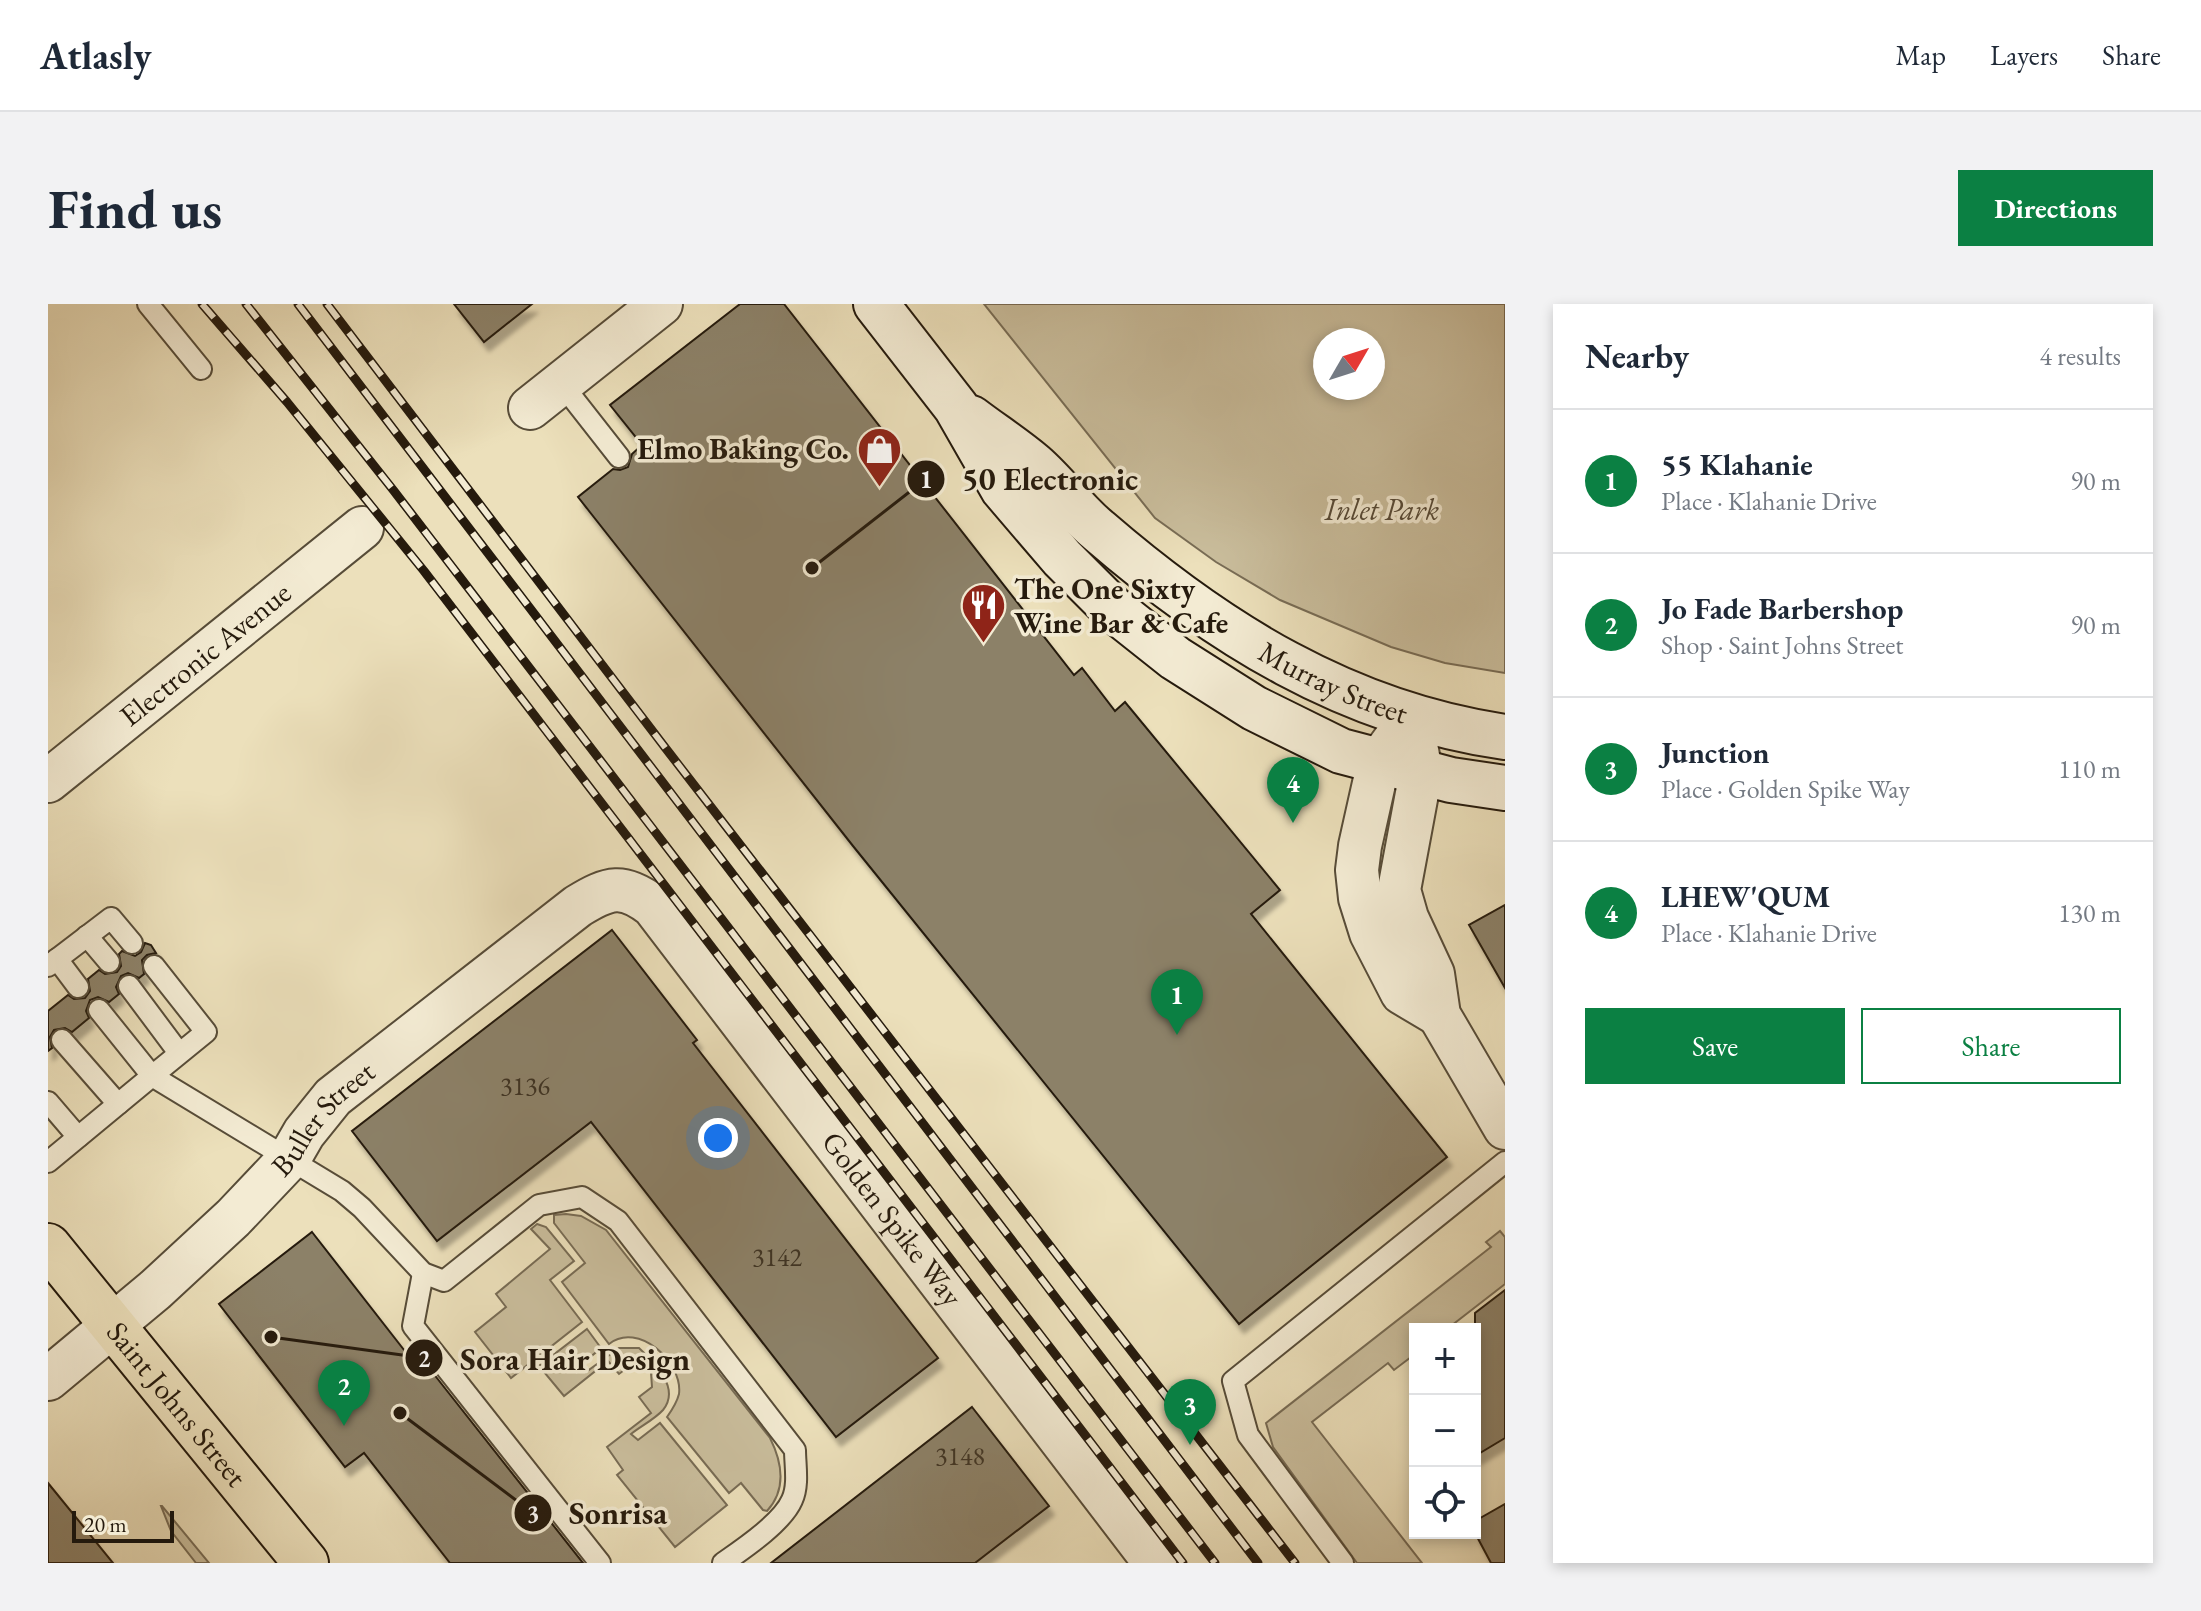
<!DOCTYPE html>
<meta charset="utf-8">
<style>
body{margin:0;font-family:"EB Garamond",serif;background:#f2f2f3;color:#1f2937}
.controls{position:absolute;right:24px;bottom:24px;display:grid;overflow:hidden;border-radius:0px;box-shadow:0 4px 12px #0003}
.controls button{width:72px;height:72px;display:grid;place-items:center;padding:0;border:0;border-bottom:2px solid #e0e1e3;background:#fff;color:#1f2937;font:40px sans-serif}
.compass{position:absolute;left:1265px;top:24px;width:72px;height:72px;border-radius:50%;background:#fff;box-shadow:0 4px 12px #0003;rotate:51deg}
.scale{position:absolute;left:24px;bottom:20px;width:102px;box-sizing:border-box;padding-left:8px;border:4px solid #251a0d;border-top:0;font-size:22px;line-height:28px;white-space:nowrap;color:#251a0d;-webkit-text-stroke:6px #f3ebd3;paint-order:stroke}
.you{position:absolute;left:670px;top:834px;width:28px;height:28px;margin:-20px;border:6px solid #fff;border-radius:50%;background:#1a73e8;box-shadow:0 0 0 12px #1a73e833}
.badge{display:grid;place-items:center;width:52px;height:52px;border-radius:50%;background:#0b8043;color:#fff;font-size:26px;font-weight:700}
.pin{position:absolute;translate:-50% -66px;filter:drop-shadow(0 2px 4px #0008)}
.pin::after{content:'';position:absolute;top:42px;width:28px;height:24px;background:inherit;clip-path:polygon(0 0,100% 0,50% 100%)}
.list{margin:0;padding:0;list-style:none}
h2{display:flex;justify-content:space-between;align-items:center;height:104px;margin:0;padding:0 32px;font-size:34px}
h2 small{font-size:26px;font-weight:400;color:#747a83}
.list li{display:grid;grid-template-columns:52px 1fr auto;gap:24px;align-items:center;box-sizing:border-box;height:144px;padding:0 32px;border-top:2px solid #e0e1e3}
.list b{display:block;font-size:30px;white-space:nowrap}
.list p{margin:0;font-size:26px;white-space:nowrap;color:#747a83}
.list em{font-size:26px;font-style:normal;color:#747a83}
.actions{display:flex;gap:16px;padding:24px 32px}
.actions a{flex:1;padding:18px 0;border:2px solid #0b8043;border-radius:0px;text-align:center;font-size:28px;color:#0b8043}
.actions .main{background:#0b8043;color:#fff}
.icon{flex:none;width:44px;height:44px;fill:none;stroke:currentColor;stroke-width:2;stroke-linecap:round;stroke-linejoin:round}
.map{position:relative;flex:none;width:1457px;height:1259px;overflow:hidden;border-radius:0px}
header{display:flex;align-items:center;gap:48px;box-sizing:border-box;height:112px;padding:0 40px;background:#fff;border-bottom:2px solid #e0e1e3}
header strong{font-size:38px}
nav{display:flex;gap:44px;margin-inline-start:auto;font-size:28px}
.intro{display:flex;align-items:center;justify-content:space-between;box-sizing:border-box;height:192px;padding:0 48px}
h1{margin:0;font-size:56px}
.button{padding:20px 36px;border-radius:0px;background:#0b8043;color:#fff;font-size:28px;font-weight:700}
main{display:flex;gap:48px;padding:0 48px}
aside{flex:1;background:#fff;border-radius:0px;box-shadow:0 4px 12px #0003}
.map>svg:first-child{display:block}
.green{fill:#cabe9d;stroke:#786c55;stroke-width:2;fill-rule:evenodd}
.building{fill:#8c8167;stroke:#251a0d;stroke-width:2;filter:url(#shadow)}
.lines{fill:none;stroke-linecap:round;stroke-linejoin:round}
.lane-casing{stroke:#574c38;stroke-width:24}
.street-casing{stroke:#574c38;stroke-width:46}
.secondary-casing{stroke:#251a0d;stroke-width:48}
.primary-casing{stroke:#251a0d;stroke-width:48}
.lane{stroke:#f3ebd3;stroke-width:20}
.street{stroke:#f3ebd3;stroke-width:42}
.secondary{stroke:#f3ebd3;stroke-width:44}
.primary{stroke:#ece0bb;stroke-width:44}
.rail-casing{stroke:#251a0d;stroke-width:9}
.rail{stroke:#f3ebd3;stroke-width:6;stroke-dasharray:18;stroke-linecap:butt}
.labels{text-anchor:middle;stroke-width:7;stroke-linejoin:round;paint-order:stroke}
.number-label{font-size:26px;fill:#3f3424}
.poi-label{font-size:30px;font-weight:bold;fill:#251a0d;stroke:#f3ebd3;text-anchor:end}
.park-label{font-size:30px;font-style:italic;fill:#574b38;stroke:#f3ebd3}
.street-label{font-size:30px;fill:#251a0d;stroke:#f3ebd3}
.leader{fill:none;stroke:#251a0d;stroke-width:3}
.callout-dot{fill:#251a0d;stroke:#f3ebd3;stroke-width:3}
.mark-label{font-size:24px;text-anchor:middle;font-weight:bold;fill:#fff}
.callout-label{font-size:32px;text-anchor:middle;font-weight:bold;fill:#251a0d;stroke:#f3ebd3;stroke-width:7;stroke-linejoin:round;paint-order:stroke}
</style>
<header>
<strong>Atlasly</strong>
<nav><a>Map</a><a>Layers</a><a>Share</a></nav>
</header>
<div class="intro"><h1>Find us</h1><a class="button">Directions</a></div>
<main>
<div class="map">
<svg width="1457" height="1259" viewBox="0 0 1457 1259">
<defs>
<filter id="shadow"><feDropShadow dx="5" dy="9" stdDeviation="2" flood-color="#0004"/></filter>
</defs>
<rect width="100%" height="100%" fill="#ece0bb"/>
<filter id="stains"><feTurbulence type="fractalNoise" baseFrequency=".0025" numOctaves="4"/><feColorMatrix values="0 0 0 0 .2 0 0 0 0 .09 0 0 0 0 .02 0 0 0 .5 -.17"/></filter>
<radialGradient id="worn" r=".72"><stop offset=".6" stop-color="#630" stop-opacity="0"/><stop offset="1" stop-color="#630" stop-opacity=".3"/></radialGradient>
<g class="green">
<path d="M 936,0 L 1457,0 L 1457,369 L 1397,359 L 1343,343 L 1232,296 L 1168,258 L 1107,214 ZM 1277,36 L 1325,36 L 1325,84 L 1277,84 Z"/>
<path d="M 518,910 L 533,912 L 558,926 L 722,1134 C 734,1158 739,1185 719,1207 L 715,1206 L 693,1179 L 681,1189 L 619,1113 C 624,1106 629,1098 631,1090 C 635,1058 590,1017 561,1040 L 514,978 L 537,959 L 506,919 L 506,911 Z"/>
<polygon points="489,920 498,923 526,957 502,976 534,1018 463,1074 427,1028 458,1003 448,990 502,945 483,925"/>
<polygon points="1452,927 1457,933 1457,980 1399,1025 1367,1025 1367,1050 1346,1066 1340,1059 1264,1118 1374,1259 1309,1259 1225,1143 1218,1119 1443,943 1438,938"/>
<path d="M 539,1025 L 553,1044 L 533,1061 L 538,1068 L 571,1044 L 591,1044 C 606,1058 633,1084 615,1106 C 607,1115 593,1122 583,1130 L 590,1136 L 612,1119 L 679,1201 L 627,1243 L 569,1171 L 575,1166 L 559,1143 L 603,1109 L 591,1093 L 604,1083 L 603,1069 L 597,1061 L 584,1060 L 571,1070 L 560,1057 L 516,1092 L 491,1062 Z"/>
<polygon points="113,1202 114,1202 161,1259 148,1259 123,1227"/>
</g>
<g class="building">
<polygon points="406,0 484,0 436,38"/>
<polygon points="692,0 736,0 1026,371 1034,364 1067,407 1077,398 1232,586 1203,610 1399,853 1191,1020 805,542 530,193 565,165 572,166 580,163 584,150 594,141 562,101"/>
<polygon points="1457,601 1457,684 1421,621"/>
<polygon points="564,626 649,736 645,739 890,1054 788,1133 543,818 389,937 304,827"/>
<polygon points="97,639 103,641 108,649 99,651 94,656 96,670 91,674 80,669 73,672 68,683 71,690 61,698 50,693 42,696 38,707 41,714 24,728 17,724 6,726 2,733 4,744 0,747 0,707 20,691 26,695 37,694 42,687 40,675 51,666 57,670 69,668 73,662 71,650 74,647 87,652 93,648"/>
<polygon points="264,928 374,1069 381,1064 535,1259 402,1259 316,1149 297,1163 171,1000"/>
<polygon points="1457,986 1457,1134 1427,1152 1427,1009"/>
<polygon points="924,1103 1001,1202 927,1259 723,1259"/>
<polygon points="0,1179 65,1259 0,1259"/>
<polygon points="1457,1200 1457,1259 1443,1259 1427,1229 1427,1217"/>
</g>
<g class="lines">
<defs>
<g id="lane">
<polyline points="100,0 153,65"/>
<polyline points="513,79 571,153"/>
<polyline points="39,632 61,658"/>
<polyline points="9,655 30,683"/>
<polyline points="0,662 63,614 84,639"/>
<polyline points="81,682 131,749"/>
<polyline points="51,706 104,772 158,728 106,662"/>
<polyline points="14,736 70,800"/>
<polyline points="0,798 30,833"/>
<path d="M 0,858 L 104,772 L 294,887 L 314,904 L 375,969 L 396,977 L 491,901 L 534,893 L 570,917 L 747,1146 C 747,1161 751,1181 744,1196 C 734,1219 695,1245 675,1259"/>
<polyline points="375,969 365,1022 552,1259"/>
<polyline points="1295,1259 1200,1131 1185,1077 1457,858"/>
</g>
<g id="street">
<polyline points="482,104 613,0"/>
<polyline points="1363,414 1373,468 1351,586 1359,614 1385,670 1391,711 1457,824"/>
<polyline points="1353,427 1331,457 1312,542 1309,566 1312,594 1323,629 1354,689 1391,711"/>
<path id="s1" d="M 0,477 L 314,224"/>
<path id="s2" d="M 0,1075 L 107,986 L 185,914 L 241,855 L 256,829 L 285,793 L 530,602 C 561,583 575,579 605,602 L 1107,1259"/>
</g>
<g id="secondary">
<polyline points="828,0 908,103 955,185 1014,254 1064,304 1127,354 1206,404 1293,447 1403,476 1457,484"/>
<path id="s3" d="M 923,114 C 944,130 966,144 986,161 C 1009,181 1027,207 1050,226 C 1169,329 1299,410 1457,433"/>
</g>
<g id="primary">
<path id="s4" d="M 0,942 L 258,1259"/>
</g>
</defs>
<use href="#lane" class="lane-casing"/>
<use href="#street" class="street-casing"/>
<use href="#secondary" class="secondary-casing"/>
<use href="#primary" class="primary-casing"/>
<use href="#lane" class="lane"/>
<use href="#street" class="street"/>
<use href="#secondary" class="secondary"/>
<use href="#primary" class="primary"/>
<defs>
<g id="rail">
<polyline points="154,0 239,98 376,267 1135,1259"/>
<polyline points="198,0 346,187 1167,1259"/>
<polyline points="250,0 1210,1259"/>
<polyline points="279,0 619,446 1247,1259"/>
</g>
</defs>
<use href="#rail" class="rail-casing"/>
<use href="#rail" class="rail"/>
</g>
<defs>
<symbol id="shop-pin" viewBox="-11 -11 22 30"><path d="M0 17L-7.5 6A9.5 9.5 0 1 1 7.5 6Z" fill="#8f2418" stroke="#f3ebd3"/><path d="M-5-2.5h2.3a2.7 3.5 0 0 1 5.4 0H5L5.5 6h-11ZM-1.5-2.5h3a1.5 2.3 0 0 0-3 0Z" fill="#fff"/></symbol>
<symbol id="restaurant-pin" viewBox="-11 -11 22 30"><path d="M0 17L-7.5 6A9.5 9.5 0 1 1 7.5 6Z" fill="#8f2418" stroke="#f3ebd3"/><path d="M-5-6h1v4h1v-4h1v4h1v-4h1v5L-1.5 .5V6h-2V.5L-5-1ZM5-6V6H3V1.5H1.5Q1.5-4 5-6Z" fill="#fff"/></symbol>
</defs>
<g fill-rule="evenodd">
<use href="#shop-pin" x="806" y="120" width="51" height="69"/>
<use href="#restaurant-pin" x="910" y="276" width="51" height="69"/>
</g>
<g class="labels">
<g class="number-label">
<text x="477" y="791">3136</text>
<text x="729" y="962">3142</text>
<text x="912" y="1161">3148</text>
</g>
<g class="poi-label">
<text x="801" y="155">Elmo Baking Co.</text>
<text x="966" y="295" text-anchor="start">The One Sixty<tspan x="966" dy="34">Wine Bar &amp; Cafe</tspan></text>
</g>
<g class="park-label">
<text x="1334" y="216">Inlet Park</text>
</g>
<g class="street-label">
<text dy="10" stroke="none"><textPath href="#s1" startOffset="202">Electronic Avenue</textPath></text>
<text dy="10" stroke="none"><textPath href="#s3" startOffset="452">Murray Street</textPath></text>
<text dy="10" stroke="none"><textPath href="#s2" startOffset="380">Buller Street</textPath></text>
<text dy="10" stroke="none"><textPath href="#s2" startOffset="1190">Golden Spike Way</textPath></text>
<text dy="10" stroke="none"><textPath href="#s4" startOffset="204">Saint Johns Street</textPath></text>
</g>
</g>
<path class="leader" d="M764 264L878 175M223 1033L376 1054M352 1109L485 1209"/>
<g class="callout-dot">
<circle cx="764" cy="264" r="8"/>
<circle cx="223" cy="1033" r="8"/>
<circle cx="352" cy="1109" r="8"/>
<circle cx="878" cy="175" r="20"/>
<circle cx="376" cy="1054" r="20"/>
<circle cx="485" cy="1209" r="20"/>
</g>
<g class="mark-label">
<text x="878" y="184">1</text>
<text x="376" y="1063">2</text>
<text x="485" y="1218">3</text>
</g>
<g class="callout-label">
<text x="1002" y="186">50 Electronic</text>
<text x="527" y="1066">Sora Hair Design</text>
<text x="570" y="1220">Sonrisa</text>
</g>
<rect width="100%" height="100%" filter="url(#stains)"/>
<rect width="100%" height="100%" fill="url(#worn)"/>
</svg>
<div class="controls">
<button>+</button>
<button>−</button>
<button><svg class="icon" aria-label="locate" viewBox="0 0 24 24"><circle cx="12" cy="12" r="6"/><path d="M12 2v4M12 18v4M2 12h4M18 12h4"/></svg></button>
</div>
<svg class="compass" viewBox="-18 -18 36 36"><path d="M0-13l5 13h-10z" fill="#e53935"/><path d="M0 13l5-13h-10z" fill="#747a83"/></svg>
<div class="scale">20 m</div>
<div class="you"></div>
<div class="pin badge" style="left:1129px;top:731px">1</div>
<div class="pin badge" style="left:296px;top:1122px">2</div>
<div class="pin badge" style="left:1142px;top:1141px">3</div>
<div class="pin badge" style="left:1245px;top:519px">4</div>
</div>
<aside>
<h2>Nearby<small>4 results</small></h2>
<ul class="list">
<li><span class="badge">1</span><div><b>55 Klahanie</b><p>Place · Klahanie Drive</p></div><em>90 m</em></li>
<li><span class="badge">2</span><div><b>Jo Fade Barbershop</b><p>Shop · Saint Johns Street</p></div><em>90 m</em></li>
<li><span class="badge">3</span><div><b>Junction</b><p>Place · Golden Spike Way</p></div><em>110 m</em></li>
<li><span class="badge">4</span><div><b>LHEW'QUM</b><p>Place · Klahanie Drive</p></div><em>130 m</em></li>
</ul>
<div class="actions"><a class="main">Save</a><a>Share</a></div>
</aside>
</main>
